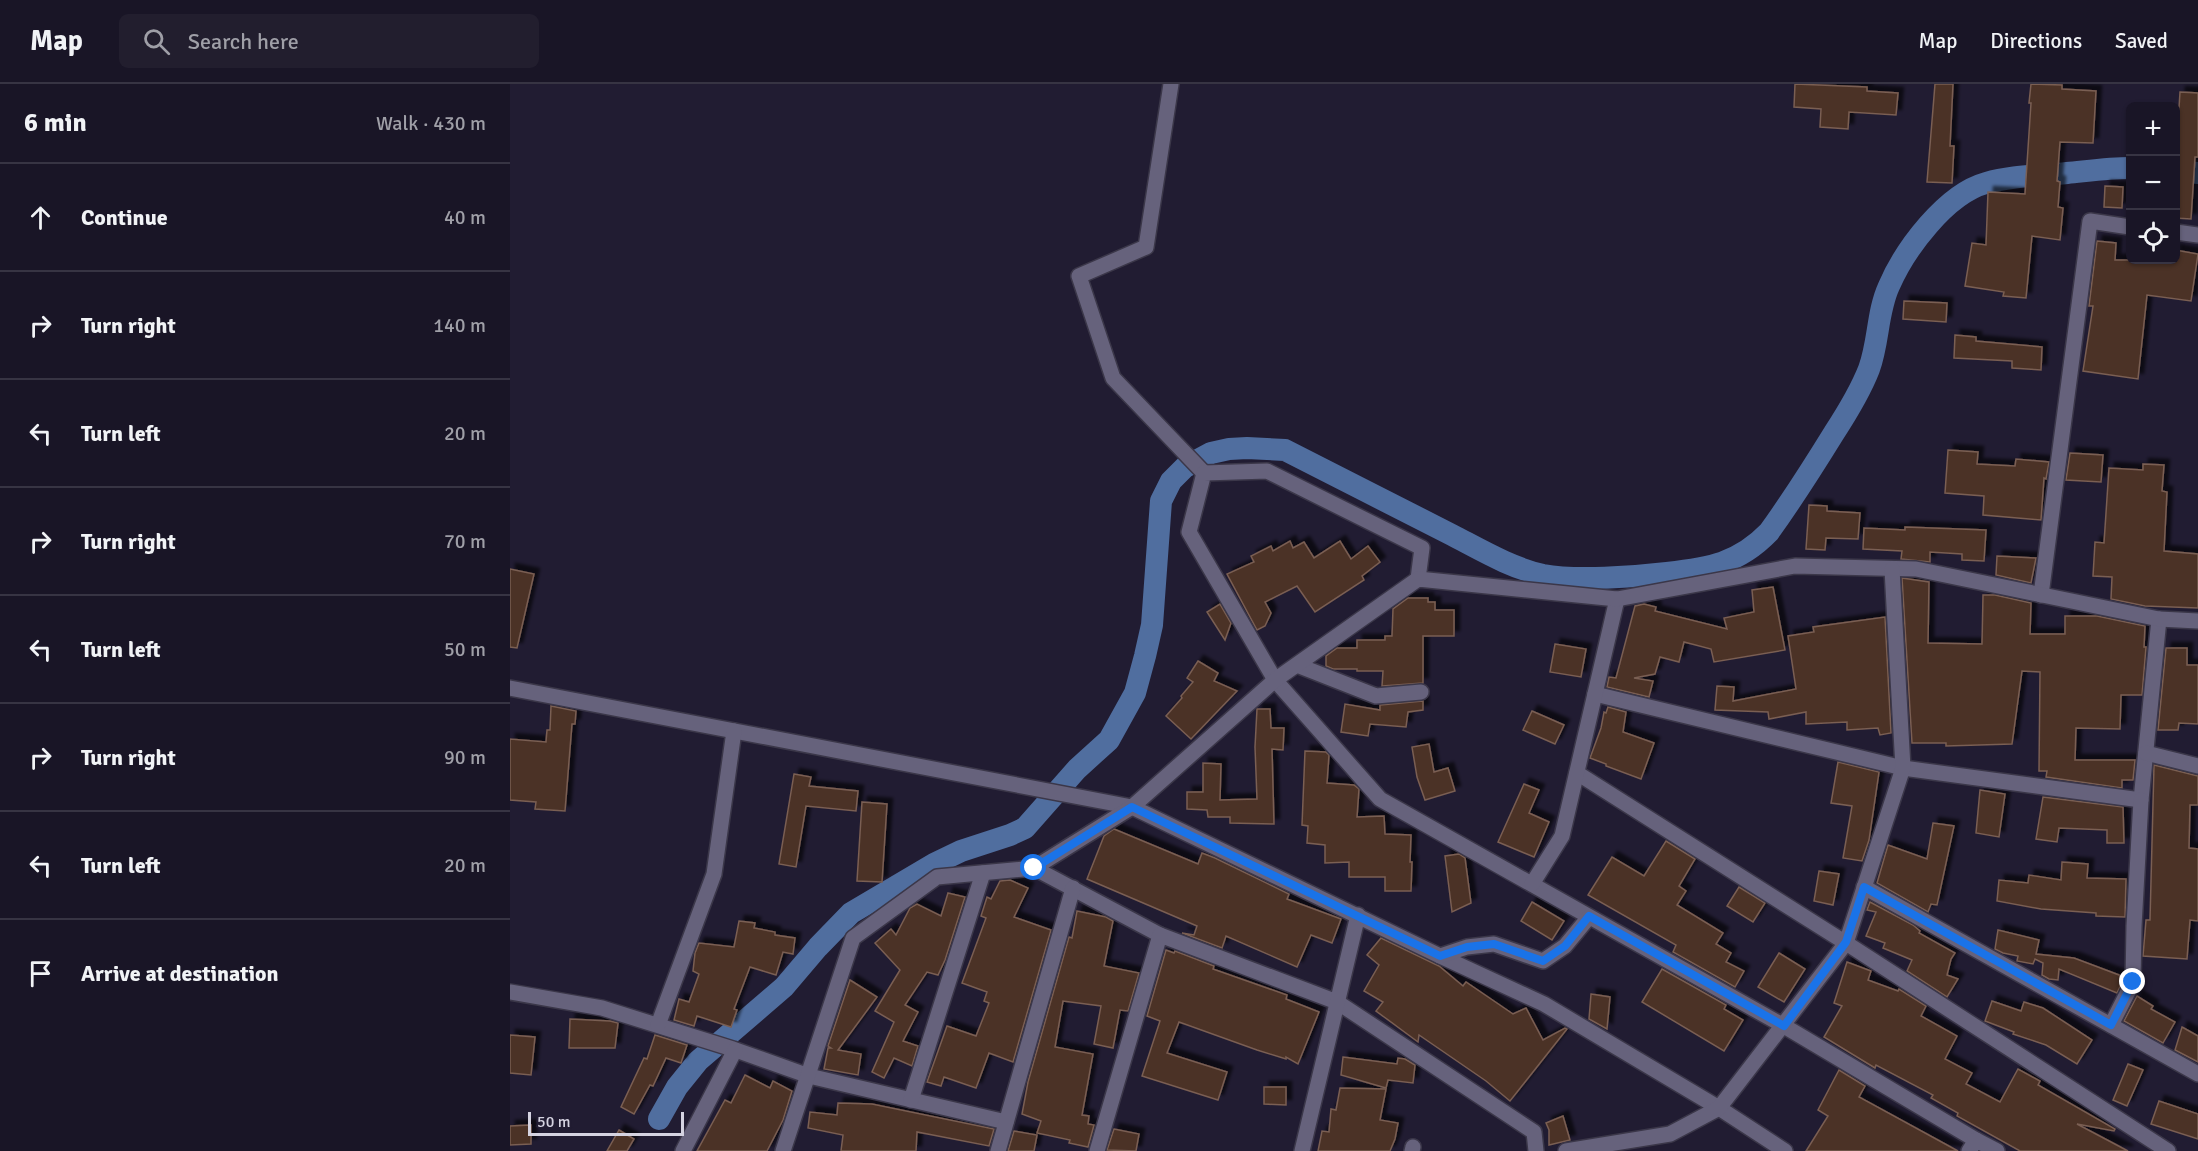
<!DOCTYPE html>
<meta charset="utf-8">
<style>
body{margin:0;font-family:Signika,sans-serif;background:#221e2e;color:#f1f3f6}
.controls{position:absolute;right:18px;top:18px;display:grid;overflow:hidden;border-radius:9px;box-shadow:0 2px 4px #0004}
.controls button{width:54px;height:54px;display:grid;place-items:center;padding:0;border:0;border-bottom:2px solid #373443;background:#191526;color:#f1f3f6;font:30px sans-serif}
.scale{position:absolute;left:18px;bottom:15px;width:156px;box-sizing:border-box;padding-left:6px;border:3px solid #d5d3e1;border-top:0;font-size:16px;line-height:21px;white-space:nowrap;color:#d5d3e1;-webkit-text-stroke:4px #211c32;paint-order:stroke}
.stop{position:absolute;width:18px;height:18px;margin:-14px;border:4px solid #1a73e8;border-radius:50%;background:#fff}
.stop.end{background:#1a73e8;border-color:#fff;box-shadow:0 2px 6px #0008}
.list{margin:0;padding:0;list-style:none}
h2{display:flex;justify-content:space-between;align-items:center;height:78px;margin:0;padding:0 24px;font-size:26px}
h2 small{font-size:20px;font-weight:400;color:#9f9fa7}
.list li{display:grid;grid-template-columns:39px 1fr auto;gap:18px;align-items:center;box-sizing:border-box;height:108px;padding:0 24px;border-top:2px solid #373443}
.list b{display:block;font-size:22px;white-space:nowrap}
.list em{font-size:20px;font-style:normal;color:#9f9fa7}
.icon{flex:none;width:33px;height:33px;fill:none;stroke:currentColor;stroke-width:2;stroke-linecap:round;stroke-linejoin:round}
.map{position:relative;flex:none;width:1688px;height:1067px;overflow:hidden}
header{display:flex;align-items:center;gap:36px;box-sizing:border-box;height:84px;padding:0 30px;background:#191526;border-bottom:2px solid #373443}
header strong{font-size:28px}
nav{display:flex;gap:33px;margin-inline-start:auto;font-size:21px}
.search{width:420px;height:54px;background:#221e2e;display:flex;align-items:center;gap:15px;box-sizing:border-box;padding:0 21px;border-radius:9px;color:#9f9fa7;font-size:22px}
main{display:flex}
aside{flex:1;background:#191526}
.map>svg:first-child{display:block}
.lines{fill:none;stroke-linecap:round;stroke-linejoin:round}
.canal{stroke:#506e9f;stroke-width:22}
.building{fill:#4b3227;stroke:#7a5e52;stroke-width:1.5;filter:url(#shadow)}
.minor-casing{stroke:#3b3749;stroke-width:18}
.minor{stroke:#66627c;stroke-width:15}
.route{stroke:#1a73e8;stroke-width:8}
</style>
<header>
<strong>Map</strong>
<div class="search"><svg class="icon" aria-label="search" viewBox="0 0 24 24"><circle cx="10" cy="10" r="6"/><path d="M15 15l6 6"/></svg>Search here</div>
<nav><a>Map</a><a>Directions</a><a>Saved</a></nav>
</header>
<main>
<aside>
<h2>6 min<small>Walk · 430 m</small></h2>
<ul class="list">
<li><svg class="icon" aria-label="ahead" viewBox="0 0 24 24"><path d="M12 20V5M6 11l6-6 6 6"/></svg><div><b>Continue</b></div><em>40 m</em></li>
<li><svg class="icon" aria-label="right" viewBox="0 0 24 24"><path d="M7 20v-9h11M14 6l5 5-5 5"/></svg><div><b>Turn right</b></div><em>140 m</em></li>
<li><svg class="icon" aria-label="left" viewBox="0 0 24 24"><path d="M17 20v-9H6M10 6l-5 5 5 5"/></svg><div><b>Turn left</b></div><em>20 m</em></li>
<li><svg class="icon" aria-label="right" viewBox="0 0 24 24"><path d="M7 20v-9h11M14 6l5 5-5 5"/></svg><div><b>Turn right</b></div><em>70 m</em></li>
<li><svg class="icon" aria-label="left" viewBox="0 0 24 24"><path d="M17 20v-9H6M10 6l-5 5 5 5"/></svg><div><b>Turn left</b></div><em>50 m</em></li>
<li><svg class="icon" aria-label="right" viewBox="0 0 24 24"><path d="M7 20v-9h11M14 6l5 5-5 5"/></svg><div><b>Turn right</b></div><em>90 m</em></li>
<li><svg class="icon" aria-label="left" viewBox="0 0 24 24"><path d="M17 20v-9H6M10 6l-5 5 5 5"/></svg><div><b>Turn left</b></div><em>20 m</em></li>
<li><svg class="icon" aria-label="arrive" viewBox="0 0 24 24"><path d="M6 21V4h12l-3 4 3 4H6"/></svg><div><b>Arrive at destination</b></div></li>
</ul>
</aside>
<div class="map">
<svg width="1688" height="1067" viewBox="0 0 1688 1067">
<defs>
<filter id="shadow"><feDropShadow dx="5.5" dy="-5.5" stdDeviation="1.5" flood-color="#0009"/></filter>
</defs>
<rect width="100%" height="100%" fill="#211c32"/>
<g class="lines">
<g class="canal">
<polyline points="1666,87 1688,89"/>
<path d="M 149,1035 L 167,1003 L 188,977 L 274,903 L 308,863 L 341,829 L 424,780 L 451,767 L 500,751 L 515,744 L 567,685 L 599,656 L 625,609 L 635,572 L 642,541 L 651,417 L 661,397 L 675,383 L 701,369 L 719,365 L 737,364 L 775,366 C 831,394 886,423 942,451 C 971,466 1001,484 1033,491 C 1065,497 1124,493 1157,489 C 1199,484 1228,480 1259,448 C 1282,416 1303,383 1324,349 C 1337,329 1350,308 1359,285 C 1369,258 1367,228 1379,202 C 1395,165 1436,110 1476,99 C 1503,91 1530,92 1557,89 C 1578,87 1599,84 1620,84"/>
</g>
</g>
<g class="building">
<polygon points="1285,0 1357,3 1357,7 1388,9 1386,31 1339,28 1338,45 1310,43 1311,25 1284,23"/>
<polygon points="1425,0 1443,0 1440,62 1444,62 1442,99 1417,98"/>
<polygon points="1521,0 1552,1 1552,5 1586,7 1583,59 1550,58 1547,97 1550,98 1548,123 1553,124 1550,156 1522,152 1516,214 1493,212 1494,208 1455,202 1462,159 1476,161 1478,108 1515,110 1521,19 1519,19"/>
<polygon points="1670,8 1688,9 1688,73 1685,73 1681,135 1665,134 1666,72"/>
<polygon points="1595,102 1613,103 1612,124 1594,123"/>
<polygon points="1587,157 1606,159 1605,176 1665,176 1665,166 1688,170 1681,217 1637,211 1628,295 1573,287 1583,222 1579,222"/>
<polygon points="1394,217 1437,219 1436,238 1393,235"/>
<polygon points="1445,251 1466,253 1466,257 1532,263 1531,286 1502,284 1502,277 1444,274"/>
<polygon points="1438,366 1468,368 1467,380 1505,382 1506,375 1539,378 1536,395 1534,394 1531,436 1473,431 1474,412 1435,409"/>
<polygon points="1560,369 1593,371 1591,398 1556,396"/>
<polygon points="1633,380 1654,381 1652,407 1657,408 1654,467 1688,470 1688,524 1635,522 1601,515 1602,493 1583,492 1585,458 1594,459 1599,384 1633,386"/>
<polygon points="1299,421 1317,422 1317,427 1350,429 1348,455 1316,454 1315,466 1296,465"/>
<polygon points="1395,443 1476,446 1474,477 1452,476 1452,470 1420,468 1420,478 1391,475 1392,467 1353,465 1354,444 1395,446"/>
<polygon points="780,457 783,464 794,458 804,474 830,457 841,475 858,462 870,478 852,492 854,496 805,528 787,502 755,518 761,529 755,542 747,546 717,490 744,478 741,472 761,462 763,467"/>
<polygon points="1487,472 1526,474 1521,499 1486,491"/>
<polygon points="0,485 24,490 7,564 0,563"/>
<polygon points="1392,494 1419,498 1418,559 1472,560 1473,511 1485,511 1521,519 1520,550 1555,550 1555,532 1587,532 1635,542 1634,563 1636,563 1632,611 1611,611 1610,645 1566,644 1565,676 1625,676 1623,696 1612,696 1612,704 1536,693 1537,687 1529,687 1530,588 1512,587 1502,660 1436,662 1436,659 1402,659"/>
<polygon points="1263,503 1275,566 1204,578 1201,565 1174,558 1169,578 1150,573 1145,590 1124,594 1143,597 1139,613 1097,603 1099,593 1106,594 1125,522 1134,520 1146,523 1145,527 1217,545 1214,534 1244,528 1242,506"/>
<polygon points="898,514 918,514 918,518 925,518 925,526 944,526 944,552 913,552 913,599 872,602 873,587 847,587 847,585 823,585 816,582 816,572 827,564 847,564 847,556 875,556 875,552 882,552 883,525"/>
<polygon points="710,520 721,539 715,556 697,528"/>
<polygon points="1375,533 1381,649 1370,651 1368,644 1337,646 1337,638 1296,640 1296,628 1259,635 1258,628 1205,626 1207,602 1224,603 1223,617 1286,605 1278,552 1304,548 1303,543"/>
<polygon points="1045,560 1076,565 1071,593 1040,588"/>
<polygon points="1656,564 1677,564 1677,581 1688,581 1688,640 1669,639 1668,646 1648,646"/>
<polygon points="688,577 708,589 704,597 727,607 681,655 656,632 672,614 671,612 683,598 677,594"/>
<polygon points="913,617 913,626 898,628 896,643 860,640 858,652 831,648 835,620 870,626 870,621"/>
<polygon points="41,622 66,627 65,640 62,640 55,727 25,725 26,718 0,716 0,655 36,658 37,646 40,646"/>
<polygon points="1098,623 1116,628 1113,648 1144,659 1131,695 1096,682 1096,680 1080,674 1091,644 1094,628 1096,629"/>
<polygon points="747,625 760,625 761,644 774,644 773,666 762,665 764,740 720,739 720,733 698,733 697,726 677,725 677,708 693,708 693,679 711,680 710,716 747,715 745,663"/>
<polygon points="1022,627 1054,641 1045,660 1013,646"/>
<polygon points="919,660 924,688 938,684 945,707 915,716 907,693 902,663"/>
<polygon points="795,667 816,668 819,671 817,699 844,701 849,705 847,733 874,732 875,750 901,751 900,778 902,778 901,807 875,807 875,793 839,793 839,778 815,779 815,761 797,759 798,742 792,741"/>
<polygon points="1328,678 1369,688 1359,756 1352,777 1333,774 1342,722 1321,719"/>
<polygon points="1644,681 1688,692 1688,721 1680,721 1679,764 1688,765 1688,837 1680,836 1677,875 1633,872 1636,836 1640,836"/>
<polygon points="284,690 301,693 299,702 348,707 346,727 296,722 286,783 269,780"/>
<polygon points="1014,700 1029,706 1019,729 1039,738 1024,773 988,758"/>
<polygon points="1470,706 1495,710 1489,753 1466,749"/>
<polygon points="1533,713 1613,723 1614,759 1597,759 1597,746 1549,744 1547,758 1526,755"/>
<polygon points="352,718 377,720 372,798 347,797"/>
<polygon points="1423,739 1444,742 1427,821 1421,820 1418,828 1367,799 1378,761 1417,775"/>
<polygon points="604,745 688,780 692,769 705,774 779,810 777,815 831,835 822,859 801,851 787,883 716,852 712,864 672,849 684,851 687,842 577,795 594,752"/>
<polygon points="1156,757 1185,775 1169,802 1176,807 1167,821 1213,849 1206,860 1221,869 1216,878 1234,887 1225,903 1163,868 1166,861 1078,811 1102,773 1134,792"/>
<polygon points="949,770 955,774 961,819 942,828 935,772"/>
<polygon points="1552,778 1578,780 1577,794 1616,795 1615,833 1586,832 1586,829 1531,825 1487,817 1489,796 1518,799 1519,791 1551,796"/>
<polygon points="1309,787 1329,790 1323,821 1304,817"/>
<polygon points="500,796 518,804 504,833 541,846 503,978 479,969 466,1004 434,993 431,1002 417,998 437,942 466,952 479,919 474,917 477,908 452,899 476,834 471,832 477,813 481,815 490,797"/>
<polygon points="1229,803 1255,819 1243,838 1217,822"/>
<polygon points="438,809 455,813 435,876 428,891 417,888 395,921 408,928 393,957 408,962 402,982 384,974 374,994 362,988 384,938 365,927 390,886 365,859 381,845 386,851 400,824 407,820 431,832"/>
<polygon points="1022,818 1054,837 1042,856 1011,837"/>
<polygon points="1360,818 1403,841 1410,847 1409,849 1445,869 1441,875 1437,891 1448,895 1437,913 1397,887 1402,876 1373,864 1375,859 1356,852 1366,828 1357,826"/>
<polygon points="567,827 596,833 603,837 594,882 629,889 618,927 610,926 603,964 584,960 591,922 553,917 545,963 583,970 572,1031 579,1032 578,1040 584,1041 578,1063 559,1059 560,1056 527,1049 531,1037 512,1030 518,998 559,853 562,854"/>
<polygon points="229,837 245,839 244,844 265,848 265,851 285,854 283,870 273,868 266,891 240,883 224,925 227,926 221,943 187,932 184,942 164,936 169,915 179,918 189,890 183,887 185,869 189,859 224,863"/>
<polygon points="1488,846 1529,856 1526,870 1564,874 1609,891 1613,896 1607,909 1549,885 1548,896 1539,895 1532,891 1533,879 1525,875 1523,880 1507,877 1508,872 1493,869 1485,865"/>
<polygon points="871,854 929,882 953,902 956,898 1003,930 1016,924 1033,956 1055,944 1057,945 1000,1017 976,997 909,951 908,958 866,927 873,918 854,907 869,881 857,871"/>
<polygon points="656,866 664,869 665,867 704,882 703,885 777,911 776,915 809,928 788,980 776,973 776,975 747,966 669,938 657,969 717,988 708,1016 632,992 650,937 637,932"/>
<polygon points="1269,869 1295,885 1274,918 1248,903"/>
<polygon points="1337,878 1361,887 1358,896 1388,907 1389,905 1416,922 1411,932 1447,952 1435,975 1462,989 1456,1000 1490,1018 1508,985 1530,997 1528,1001 1605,1045 1604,1047 1567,1040 1618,1067 1510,1067 1447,1032 1448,1029 1421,1014 1423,1011 1366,981 1365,984 1314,953 1332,922 1324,919"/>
<polygon points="1152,885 1216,921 1214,925 1233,936 1214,967 1132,918"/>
<polygon points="340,896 367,913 328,966 351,970 348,991 314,985 318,964 321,964 318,962"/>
<polygon points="1081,910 1100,913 1097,945 1079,935"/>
<polygon points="1627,912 1643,922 1641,925 1665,938 1653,959 1614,937"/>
<polygon points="1482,917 1511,927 1514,918 1533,924 1582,956 1567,980 1536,961 1503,950 1504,948 1475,937"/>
<polygon points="60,935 100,937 108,939 105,964 59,964"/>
<polygon points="1672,943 1688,952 1688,978 1665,966"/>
<polygon points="0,951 25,953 21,991 0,989"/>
<polygon points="145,951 177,961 171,979 156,974 143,1002 140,1001 124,1030 111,1023 134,974 137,975"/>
<polygon points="833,973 887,980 888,974 895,975 905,981 903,999 878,996 876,1004 831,991"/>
<polygon points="1618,980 1633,986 1617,1022 1603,1016"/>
<polygon points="1329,986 1355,1002 1349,1013 1448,1067 1296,1067 1318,1032 1308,1026"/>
<polygon points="235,991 260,1004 263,997 282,1007 273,1036 257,1067 187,1067 215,1016 221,1019"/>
<polygon points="754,1003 776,1003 776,1021 754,1020"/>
<polygon points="830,1004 876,1005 870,1036 888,1039 885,1055 880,1067 808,1067 812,1047 819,1048 821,1025 826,1026"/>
<polygon points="1649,1017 1688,1030 1688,1055 1641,1040"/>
<polygon points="328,1019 362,1020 484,1045 479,1062 407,1048 406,1067 331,1067 333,1051 298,1044 300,1028 327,1031"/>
<polygon points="1053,1032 1060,1056 1039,1061 1039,1046 1036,1039"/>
<polygon points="21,1041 21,1060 0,1061 0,1042"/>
<polygon points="604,1045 629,1050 626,1067 597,1066"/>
<polygon points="109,1046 124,1055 117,1067 97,1067"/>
<polygon points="504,1047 527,1051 524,1067 498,1067"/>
</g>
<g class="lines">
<defs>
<g id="minor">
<polyline points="661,0 636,163 569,192 603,294 694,389"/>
<polyline points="1666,148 1688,151"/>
<polyline points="908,495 912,464 757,387 694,389 679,448 765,596 870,715 1274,942 1466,1056"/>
<polyline points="1531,511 1580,137 1620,143"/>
<polyline points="787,581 866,612 911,608"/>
<polyline points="0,604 622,723 930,872 1034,920 1209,1024 1275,1067"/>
<polyline points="1085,610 1393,684 1631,716 1649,535"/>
<polyline points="1636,669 1688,682"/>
<polyline points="1067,689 1336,859 1658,1067"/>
<polyline points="524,784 650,851"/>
<polyline points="1022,800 1052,752 1107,515"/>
<polyline points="1354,803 1688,990"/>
<polyline points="930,872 957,863 984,860 1033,877 1055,862 1079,833"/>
<polyline points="0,908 92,924 223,965 299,992 496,1038"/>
<polyline points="148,941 204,790 224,647"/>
<polyline points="1601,941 1623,898 1624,842 1631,716"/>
<polyline points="401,1016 473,789"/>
<polyline points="173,1067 225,966"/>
<polyline points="273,1067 343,854 427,793 524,784 622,723 765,596 908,495 1107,515 1285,482 1406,485 1649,535 1688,537"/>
<polyline points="488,1067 563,804"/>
<polyline points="587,1067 650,851 827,918 1024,1048 1026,1067"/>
<polyline points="792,1067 848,831"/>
<polyline points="902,1067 903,1063"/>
<polyline points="1056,1067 1160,1050 1209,1024 1336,859 1393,684 1382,485"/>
<polyline points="1459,1067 1466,1056 1487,1067"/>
</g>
</defs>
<use href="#minor" class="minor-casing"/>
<use href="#minor" class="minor"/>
</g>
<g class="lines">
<polyline class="route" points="524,784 622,723 930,872 957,863 984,860 1033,877 1055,862 1079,832 1274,942 1336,858 1354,803 1601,941 1623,898"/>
</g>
</svg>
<div class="controls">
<button>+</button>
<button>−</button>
<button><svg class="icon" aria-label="locate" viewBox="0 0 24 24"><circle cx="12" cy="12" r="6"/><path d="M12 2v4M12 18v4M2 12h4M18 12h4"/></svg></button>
</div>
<div class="scale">50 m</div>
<div class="stop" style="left:524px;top:784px"></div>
<div class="stop end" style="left:1623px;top:898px"></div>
</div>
</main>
